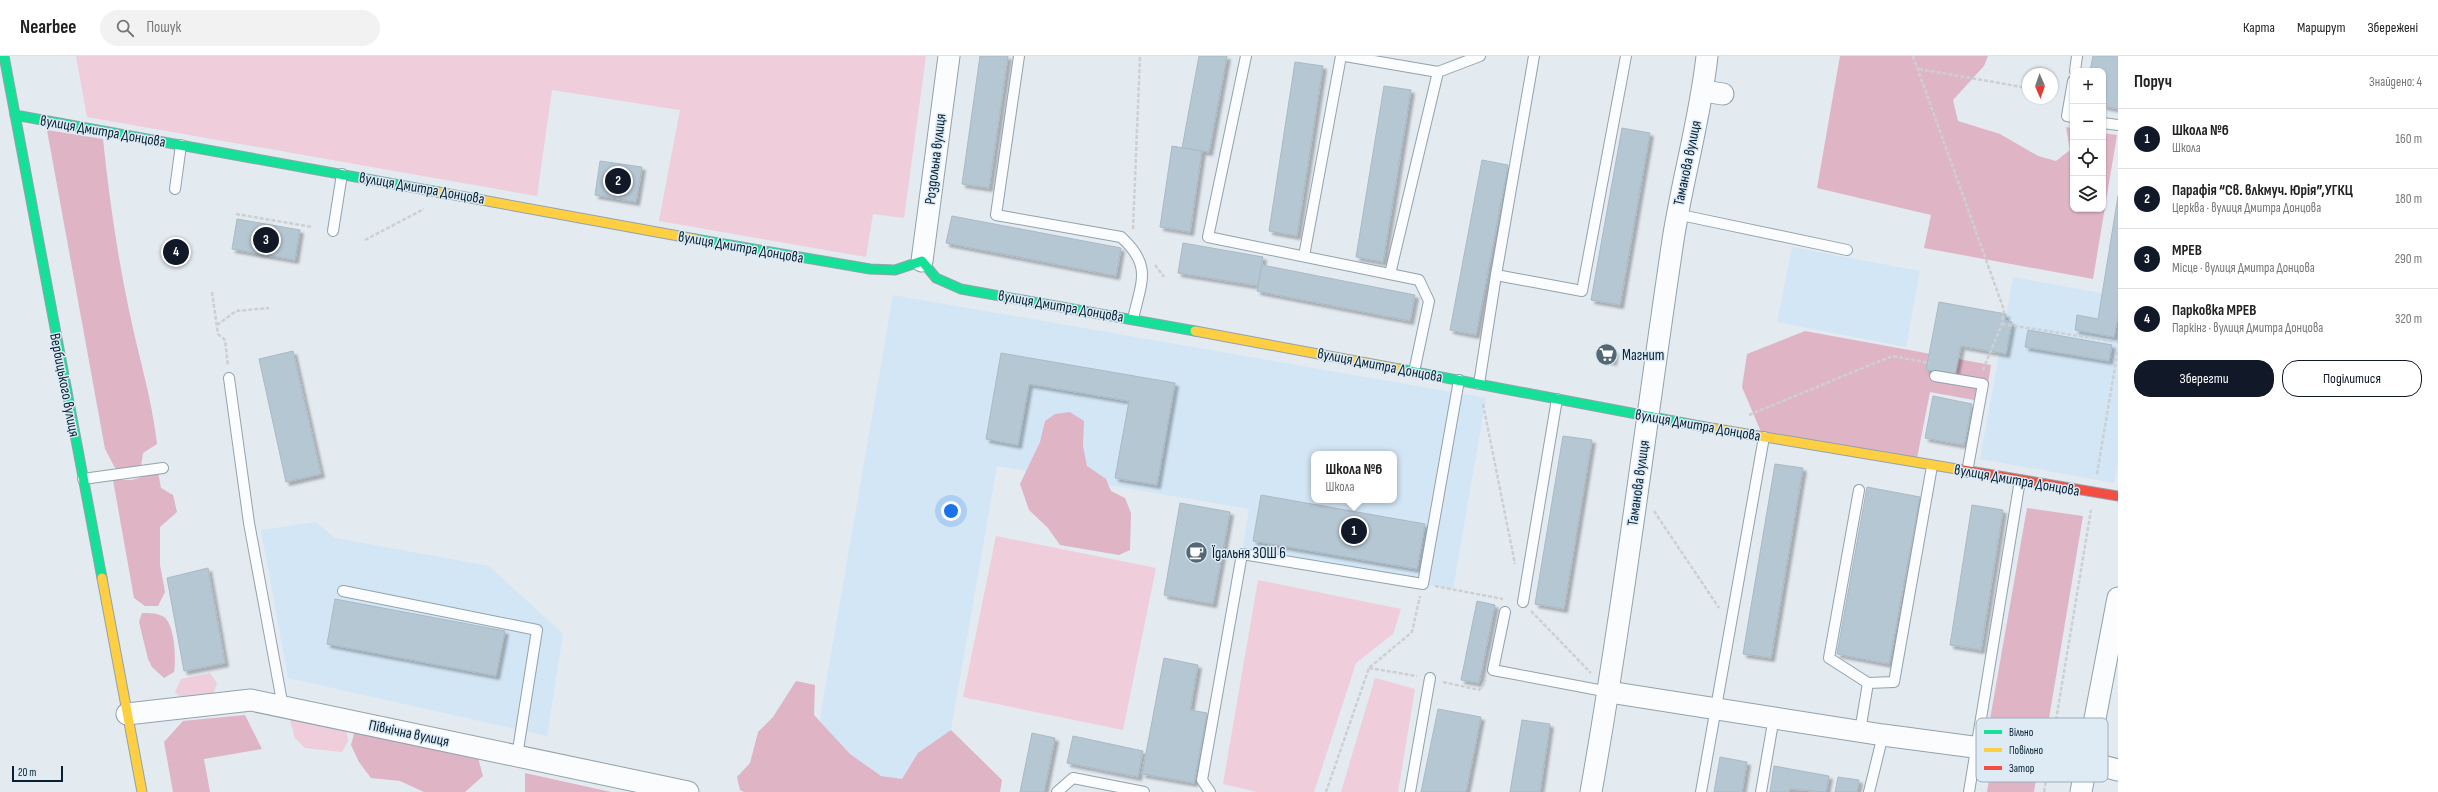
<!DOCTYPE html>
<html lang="uk">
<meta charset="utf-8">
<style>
body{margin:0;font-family:"Sofia Sans Condensed",sans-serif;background:#f2f2f2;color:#222}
.controls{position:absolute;right:12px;top:12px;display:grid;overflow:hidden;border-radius:8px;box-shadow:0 1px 3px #0004}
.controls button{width:36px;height:36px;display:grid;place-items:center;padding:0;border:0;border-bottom:1px solid #e0e0e0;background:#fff;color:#222;font:20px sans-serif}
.compass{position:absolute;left:2022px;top:12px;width:36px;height:36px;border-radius:50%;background:#fff;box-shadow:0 1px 3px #0004;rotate:178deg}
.scale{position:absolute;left:12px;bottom:10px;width:51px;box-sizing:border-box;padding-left:4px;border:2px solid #052133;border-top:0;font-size:11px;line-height:14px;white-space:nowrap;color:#052133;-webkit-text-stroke:3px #deebf5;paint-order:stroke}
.you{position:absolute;left:951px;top:455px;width:14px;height:14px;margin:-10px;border:3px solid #fff;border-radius:50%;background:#1a73e8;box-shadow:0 0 0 6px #1a73e833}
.badge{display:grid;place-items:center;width:26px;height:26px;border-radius:50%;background:#111827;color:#fff;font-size:13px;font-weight:700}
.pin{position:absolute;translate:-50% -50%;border:2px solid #fff;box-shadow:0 1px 4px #0006}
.popup{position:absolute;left:1311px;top:395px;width:86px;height:52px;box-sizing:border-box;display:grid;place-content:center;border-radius:8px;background:#fff;filter:drop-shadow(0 1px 3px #0005);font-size:13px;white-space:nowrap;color:#767676}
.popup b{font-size:15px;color:#222}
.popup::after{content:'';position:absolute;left:50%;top:100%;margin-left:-8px;border:8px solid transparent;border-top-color:#fff}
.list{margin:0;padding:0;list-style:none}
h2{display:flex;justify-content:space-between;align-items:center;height:52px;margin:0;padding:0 16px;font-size:17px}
h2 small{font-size:13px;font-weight:400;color:#767676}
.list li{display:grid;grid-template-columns:26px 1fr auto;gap:12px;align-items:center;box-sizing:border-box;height:60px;padding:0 16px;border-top:1px solid #e0e0e0}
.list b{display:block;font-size:15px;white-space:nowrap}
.list p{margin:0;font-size:13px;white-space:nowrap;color:#767676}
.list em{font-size:13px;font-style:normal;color:#767676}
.actions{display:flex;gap:8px;padding:12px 16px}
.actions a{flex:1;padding:9px 0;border:1px solid #111827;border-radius:16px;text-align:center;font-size:14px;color:#111827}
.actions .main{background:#111827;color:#fff}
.icon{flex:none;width:22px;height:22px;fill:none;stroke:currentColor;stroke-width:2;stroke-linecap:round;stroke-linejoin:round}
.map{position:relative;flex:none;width:2118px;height:736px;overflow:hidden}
header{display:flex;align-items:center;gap:24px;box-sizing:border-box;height:56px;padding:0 20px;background:#fff;border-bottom:1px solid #e0e0e0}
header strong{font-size:19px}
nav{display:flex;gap:22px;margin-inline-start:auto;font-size:14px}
.search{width:280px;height:36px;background:#f2f2f2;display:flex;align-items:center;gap:10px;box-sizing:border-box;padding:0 14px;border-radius:22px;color:#767676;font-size:15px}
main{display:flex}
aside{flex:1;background:#fff}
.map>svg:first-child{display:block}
.built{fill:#d3e6f5;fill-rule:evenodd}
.green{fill:#efcdda}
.forest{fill:#dfb4c5}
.building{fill:#b6c7d4;stroke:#a9bac5;filter:url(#shadow)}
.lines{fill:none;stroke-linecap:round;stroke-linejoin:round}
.lane-casing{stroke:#92a2ad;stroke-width:12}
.street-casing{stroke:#92a2ad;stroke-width:23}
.fast-casing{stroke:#92a2ad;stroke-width:11}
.slow-casing{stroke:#92a2ad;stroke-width:11}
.jam-casing{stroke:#92a2ad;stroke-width:11}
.path{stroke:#cdd0d2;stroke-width:2.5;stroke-dasharray:4 2;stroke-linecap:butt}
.lane{stroke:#fbfcfd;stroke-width:10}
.street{stroke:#fbfcfd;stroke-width:21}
.fast{stroke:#16e098;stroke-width:9}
.slow{stroke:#ffcf43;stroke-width:9}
.jam{stroke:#f24e42;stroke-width:9}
.labels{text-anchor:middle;stroke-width:3;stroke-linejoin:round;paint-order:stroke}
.street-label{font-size:15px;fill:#052133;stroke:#deebf5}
.poi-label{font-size:15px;fill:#052133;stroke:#deebf5;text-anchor:start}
.key{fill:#deebf5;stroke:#9daebb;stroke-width:1}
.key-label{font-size:11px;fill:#052133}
</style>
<header>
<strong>Nearbee</strong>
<div class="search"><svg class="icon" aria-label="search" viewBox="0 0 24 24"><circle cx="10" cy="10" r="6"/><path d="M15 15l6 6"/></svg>Пошук</div>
<nav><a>Карта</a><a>Маршрут</a><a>Збережені</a></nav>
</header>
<main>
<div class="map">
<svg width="2118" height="736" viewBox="0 0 2118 736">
<defs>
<filter id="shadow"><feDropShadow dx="3.5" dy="3.5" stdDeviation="1" flood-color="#0004"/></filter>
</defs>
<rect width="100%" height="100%" fill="#e3eaf0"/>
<g class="built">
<polygon points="1792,191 1920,215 1906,291 1777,266"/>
<polygon points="2013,221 2118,240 2118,408 2114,427 1980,403"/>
<path d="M 893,239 L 1486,342 L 1453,533 L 1242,498 L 1249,453 L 997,410 L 940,736 L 838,736 L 808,731 ZM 1314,398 L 1394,398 L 1394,444 L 1314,444 Z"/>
<polygon points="316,466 335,482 489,510 563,578 547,680 288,622 261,474"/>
</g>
<g class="green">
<polygon points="76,0 926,0 904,162 873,158 866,201 659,165 680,54 552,34 537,140 87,61"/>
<polygon points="996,480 1156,512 1123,674 963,641"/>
<polygon points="1258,524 1401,553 1393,578 1356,607 1314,736 1257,736 1223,728"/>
<polygon points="210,617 217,627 213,638 189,645 180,641 175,636 181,623"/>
<polygon points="1375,622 1415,633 1398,736 1341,736"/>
<polygon points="297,662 346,673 348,685 342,696 305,692 295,682 290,664"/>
</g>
<g class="forest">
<polygon points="1840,0 1988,0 1984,10 1953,44 1958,65 2000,78 2038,100 2056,105 2070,94 2066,71 2073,72 2073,153 2103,153 2103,77 2117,79 2093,223 1924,192 1931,159 1817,132"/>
<path d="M 47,74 L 103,83 C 109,140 117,198 129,254 C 138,299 152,342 157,388 L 143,397 L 141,410 L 128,416 L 115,412 L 105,393 Z"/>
<polygon points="1805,275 1991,309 1985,346 1930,336 1917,402 1761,376 1742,331 1747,298"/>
<polygon points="1070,356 1084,365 1083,390 1087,410 1106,423 1111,435 1125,442 1131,457 1130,494 1119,499 1060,489 1048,472 1029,454 1020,428 1040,386 1045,365 1055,358"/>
<polygon points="158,416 161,432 173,439 177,456 160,471 160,509 165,536 158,550 145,550 134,542 113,424 132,424"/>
<polygon points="2027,452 2083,460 2046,680 1989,669"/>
<path d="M 142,557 C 149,557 158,557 164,561 C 175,569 176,604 174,616 L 164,622 L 152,611 L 148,603 L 139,566 Z"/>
<polygon points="796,625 815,629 814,659 850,698 881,720 902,723 918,697 951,674 1002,724 1000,736 744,736 740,734 737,721 750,707 758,676 773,661"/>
<polygon points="245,659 262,693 204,703 210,736 173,736 164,686 183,665"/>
<polygon points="355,674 477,698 483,720 465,736 424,736 400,725 371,722 359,706 351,689"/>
<polygon points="1991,711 2037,717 2034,736 1987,736"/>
<polygon points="525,717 611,736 525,736"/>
</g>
<g class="building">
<polygon points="980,0 1008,0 989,132 962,128"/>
<polygon points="1199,0 1227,0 1209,96 1182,92"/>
<polygon points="2093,0 2118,0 2118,53 2103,50 2103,15 2090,15"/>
<polygon points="1295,6 1323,10 1297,180 1269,175"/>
<polygon points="1384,30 1411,34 1383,206 1356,201"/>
<polygon points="1622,72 1650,77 1620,249 1591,244"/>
<polygon points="1172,90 1202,95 1190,176 1160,171"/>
<polygon points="1482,104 1508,109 1476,279 1450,274"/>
<polygon points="600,105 642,111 636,146 595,139"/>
<polygon points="2118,140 2118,258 2114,281 2075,274 2077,259 2098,263"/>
<polygon points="952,160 1121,192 1116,220 946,187"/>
<polygon points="237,163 300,174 295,204 232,193"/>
<polygon points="1183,187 1263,201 1258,230 1178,217"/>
<polygon points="1262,209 1415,239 1410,265 1257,235"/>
<polygon points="1939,246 2006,258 2005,265 2012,266 2006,298 1961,290 1955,319 1926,314"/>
<polygon points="2028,274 2112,289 2109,305 2025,291"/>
<polygon points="1599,291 1615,295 1613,306 1597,302"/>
<polygon points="293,295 321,418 286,426 259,303"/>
<polygon points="1001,297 1175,327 1157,429 1115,422 1129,345 1029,328 1018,389 986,383"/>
<polygon points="1933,340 1972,348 1964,389 1925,382"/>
<polygon points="1563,380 1592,384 1564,553 1535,548"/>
<polygon points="1775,408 1803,412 1771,602 1743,598"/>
<polygon points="1867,431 1920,441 1889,608 1837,598"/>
<polygon points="1261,439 1425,468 1417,513 1253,485"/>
<polygon points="1180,447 1230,456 1213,548 1164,539"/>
<polygon points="1972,449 2003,454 1981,594 1950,589"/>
<polygon points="208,512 225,607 184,615 167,522"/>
<polygon points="335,543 505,575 496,620 327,588"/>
<polygon points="1477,545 1495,549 1479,627 1461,624"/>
<polygon points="1164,602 1198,609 1190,654 1207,657 1194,727 1142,718"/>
<polygon points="1438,653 1481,661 1466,736 1421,736"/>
<polygon points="1522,664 1550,668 1540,736 1510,736"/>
<polygon points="1032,677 1055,682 1044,736 1020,736"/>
<polygon points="1073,680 1143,695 1138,721 1067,707"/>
<polygon points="1720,701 1747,706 1742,736 1714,736"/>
<polygon points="1774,710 1829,720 1826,736 1790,733 1789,736 1770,736"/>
<polygon points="1838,721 1859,724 1857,736 1835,736"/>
</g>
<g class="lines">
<defs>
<g id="lane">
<path d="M 1019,0 L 996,159 L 1121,181 C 1153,210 1141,226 1133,263"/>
<polyline points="1246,0 1208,181 1419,224 1429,245 1414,316"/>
<polyline points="1345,0 1438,16 1480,0"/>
<polyline points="2075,15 2077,0"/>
<polyline points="2073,25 2067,60 2073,61"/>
<polyline points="2103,67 2118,69"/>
<polyline points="175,133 181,89"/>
<polyline points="1676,158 1847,194"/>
<polyline points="333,175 342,118"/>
<polyline points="1304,200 1341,0"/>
<polyline points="1390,218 1438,16"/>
<polyline points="1496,219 1582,235 1626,0"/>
<polyline points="1935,320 1983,328 1967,416"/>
<polyline points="229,322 249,467 283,651"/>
<polyline points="1479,328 1496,219 1534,0"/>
<polyline points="83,423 163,412"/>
<polyline points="1859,434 1829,602 1868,627 1860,675"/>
<polyline points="343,535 537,574 517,700"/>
<polyline points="1523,546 1557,343"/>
<polyline points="1505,556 1493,614 1609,636"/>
<polyline points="1868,627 1894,626 1932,410"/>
<polyline points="1057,736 1073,722 1144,736"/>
<polyline points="1210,736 1202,724 1242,498 1423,528 1459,324"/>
<polyline points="1410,736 1430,622"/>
<polyline points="1701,736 1764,381"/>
<polyline points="1761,736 1774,661"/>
<polyline points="1869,736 1883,679"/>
<polyline points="1969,736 2020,424"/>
</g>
<g id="street">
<polyline points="1703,35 1723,38"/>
<polyline points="922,205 949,0"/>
<polyline points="1609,636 1883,679 2087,706 2118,714"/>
<polyline points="127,658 251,644 688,736"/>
<path d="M 1591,736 C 1623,555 1645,373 1672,191 C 1681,127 1700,65 1707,0"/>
<polyline points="2081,736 2118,542"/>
</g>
<g id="fast">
<polyline points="4,0 102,522"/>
<polyline points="15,59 438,136"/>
<polyline points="695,183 870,213 895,214 922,205 936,222 961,233 1195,275"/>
<polyline points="1399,313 1705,371"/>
</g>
<g id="slow">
<polyline points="438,136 695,183"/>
<polyline points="1195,275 1399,313"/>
<polyline points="1705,371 1963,414"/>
<polyline points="102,522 142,736"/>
</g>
<polyline id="jam" points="1963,414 2118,440"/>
</defs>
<use href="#lane" class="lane-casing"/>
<use href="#street" class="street-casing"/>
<use href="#fast" class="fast-casing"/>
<use href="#slow" class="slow-casing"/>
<use href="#jam" class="jam-casing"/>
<g class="path">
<polyline points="1913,0 2004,254 2002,268 1982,316"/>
<polyline points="1919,13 2028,32"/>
<polyline points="236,158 312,171"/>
<polyline points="1133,173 1140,0"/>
<polyline points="365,184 424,153"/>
<polyline points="1155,209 1164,221"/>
<polyline points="212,236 218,278 225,284 228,310"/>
<polyline points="2002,268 2118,286"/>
<polyline points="217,269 236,255 269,252"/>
<polyline points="1483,348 1515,508"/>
<polyline points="1749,359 1892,300 1930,307"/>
<polyline points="2097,418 2118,293"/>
<polyline points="1654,455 1719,552"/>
<polyline points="1435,530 1503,543"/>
<polyline points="1531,555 1591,617"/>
<polyline points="1369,612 1417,620"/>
<polyline points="1443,626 1479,634 1486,624"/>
<polyline points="2053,682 2091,454"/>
<polyline points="1326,736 1369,612 1412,576 1420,540"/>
<polyline points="2044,736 2047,719"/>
</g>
<use href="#lane" class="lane"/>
<use href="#street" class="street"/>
<use href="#fast" class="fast"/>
<use href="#slow" class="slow"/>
<use href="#jam" class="jam"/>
</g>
<defs>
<symbol id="supermarket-disc" viewBox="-11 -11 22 22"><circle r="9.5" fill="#536775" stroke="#deebf5"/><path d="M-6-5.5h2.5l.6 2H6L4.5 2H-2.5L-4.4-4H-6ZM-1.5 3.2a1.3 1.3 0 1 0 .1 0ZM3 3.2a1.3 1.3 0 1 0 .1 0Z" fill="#fff"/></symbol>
<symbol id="cafe-disc" viewBox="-11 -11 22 22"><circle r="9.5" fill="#536775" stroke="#deebf5"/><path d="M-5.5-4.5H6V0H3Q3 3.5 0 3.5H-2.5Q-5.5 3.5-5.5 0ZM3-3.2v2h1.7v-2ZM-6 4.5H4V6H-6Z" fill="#fff"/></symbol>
</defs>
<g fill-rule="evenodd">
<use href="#supermarket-disc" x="1594" y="286" width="25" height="25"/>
<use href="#cafe-disc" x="1184" y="484" width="25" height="25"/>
</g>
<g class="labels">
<g class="street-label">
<text transform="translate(103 75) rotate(10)" y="5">вулиця Дмитра Донцова</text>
<text transform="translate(935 103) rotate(-83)" y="5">Роздольна вулиця</text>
<text transform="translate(1687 107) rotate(-78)" y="5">Таманова вулиця</text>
<text transform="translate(422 132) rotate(10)" y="5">вулиця Дмитра Донцова</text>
<text transform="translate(741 191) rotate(10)" y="5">вулиця Дмитра Донцова</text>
<text transform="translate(1061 250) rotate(10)" y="5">вулиця Дмитра Донцова</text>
<text transform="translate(1380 309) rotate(11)" y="5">вулиця Дмитра Донцова</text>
<text transform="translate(65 329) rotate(79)" y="5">Вербицького вулиця</text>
<text transform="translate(1698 369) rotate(10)" y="5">вулиця Дмитра Донцова</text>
<text transform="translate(2017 424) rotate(10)" y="5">вулиця Дмитра Донцова</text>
<text transform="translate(1638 427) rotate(-82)" y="5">Таманова вулиця</text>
<text transform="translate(409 677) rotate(12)" y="5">Північна вулиця</text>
</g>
<g class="poi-label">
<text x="1622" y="304">Магнит</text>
<text x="1212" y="502">Їдальня ЗОШ 6</text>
</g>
</g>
<rect x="1976" y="662" width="132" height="64" rx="6" class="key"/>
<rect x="1984" y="674" width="18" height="4" fill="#16e098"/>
<rect x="1984" y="692" width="18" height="4" fill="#ffcf43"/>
<rect x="1984" y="710" width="18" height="4" fill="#f24e42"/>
<g class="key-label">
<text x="2009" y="680">Вільно</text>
<text x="2009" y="698">Повільно</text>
<text x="2009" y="716">Затор</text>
</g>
</svg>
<div class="controls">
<button>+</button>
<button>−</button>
<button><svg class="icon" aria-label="locate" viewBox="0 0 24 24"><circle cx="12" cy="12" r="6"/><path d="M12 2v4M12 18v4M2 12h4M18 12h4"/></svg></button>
<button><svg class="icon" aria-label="layers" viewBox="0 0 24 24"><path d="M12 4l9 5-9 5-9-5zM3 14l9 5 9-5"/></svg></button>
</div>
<svg class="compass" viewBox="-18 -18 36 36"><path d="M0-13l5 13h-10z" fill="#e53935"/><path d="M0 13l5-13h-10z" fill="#767676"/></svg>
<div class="scale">20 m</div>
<div class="you"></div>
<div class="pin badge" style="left:1354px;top:475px">1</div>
<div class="popup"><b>Школа №6</b>Школа</div>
<div class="pin badge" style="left:618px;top:125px">2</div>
<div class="pin badge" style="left:266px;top:184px">3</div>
<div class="pin badge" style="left:176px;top:196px">4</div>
</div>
<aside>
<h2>Поруч<small>Знайдено: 4</small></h2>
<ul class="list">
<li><span class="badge">1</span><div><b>Школа №6</b><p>Школа</p></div><em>160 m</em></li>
<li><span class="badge">2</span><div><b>Парафія “Св. влкмуч. Юрія”,УГКЦ</b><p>Церква · вулиця Дмитра Донцова</p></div><em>180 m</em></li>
<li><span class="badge">3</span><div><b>МРЕВ</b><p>Місце · вулиця Дмитра Донцова</p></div><em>290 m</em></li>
<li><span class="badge">4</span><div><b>Парковка МРЕВ</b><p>Паркінг · вулиця Дмитра Донцова</p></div><em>320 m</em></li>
</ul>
<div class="actions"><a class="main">Зберегти</a><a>Поділитися</a></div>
</aside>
</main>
